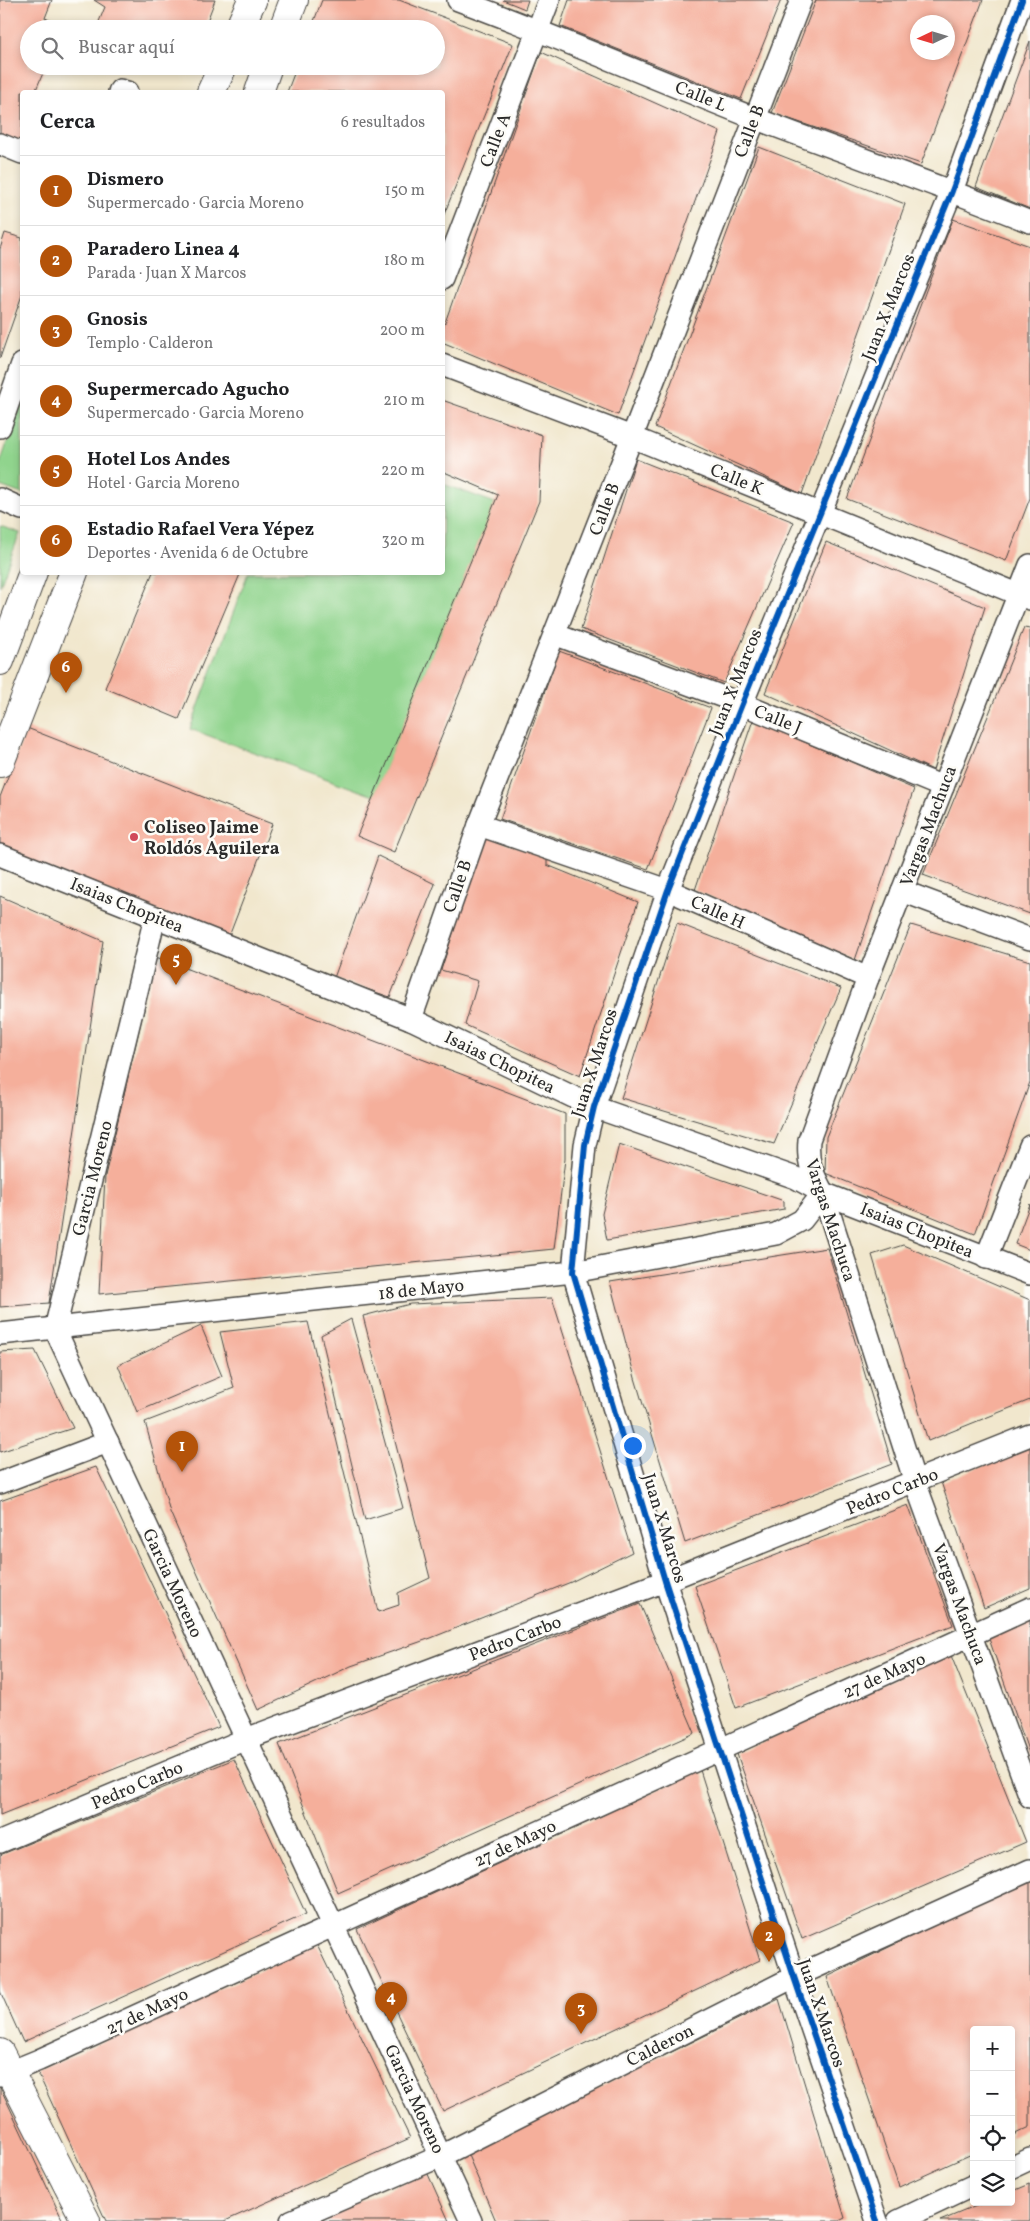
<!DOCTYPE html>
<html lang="es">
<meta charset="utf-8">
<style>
body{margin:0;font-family:Vollkorn,serif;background:#f2f2f2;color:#202124}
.controls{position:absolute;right:15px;bottom:15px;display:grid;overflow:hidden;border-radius:5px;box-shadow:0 2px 8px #0003}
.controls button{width:45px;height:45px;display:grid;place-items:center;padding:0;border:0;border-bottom:1px solid #e0e0e0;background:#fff;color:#202124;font:25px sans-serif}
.compass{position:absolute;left:910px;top:15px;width:45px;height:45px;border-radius:50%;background:#fff;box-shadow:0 2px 8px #0003;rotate:266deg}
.you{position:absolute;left:632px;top:1445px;width:18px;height:18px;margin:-12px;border:4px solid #fff;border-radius:50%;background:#1a73e8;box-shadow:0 0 0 8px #1a73e833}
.badge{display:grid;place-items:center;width:32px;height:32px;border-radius:50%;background:#b45309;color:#fff;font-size:16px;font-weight:700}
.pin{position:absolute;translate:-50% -41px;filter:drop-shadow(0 1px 2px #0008)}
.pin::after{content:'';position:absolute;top:26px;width:18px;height:15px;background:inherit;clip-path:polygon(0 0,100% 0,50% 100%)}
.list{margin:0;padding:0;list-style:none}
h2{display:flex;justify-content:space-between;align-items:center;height:65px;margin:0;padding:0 20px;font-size:21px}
h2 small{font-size:16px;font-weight:400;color:#757577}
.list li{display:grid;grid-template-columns:32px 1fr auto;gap:15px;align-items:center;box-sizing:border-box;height:70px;padding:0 20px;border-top:1px solid #e0e0e0}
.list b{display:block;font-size:19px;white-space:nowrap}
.list p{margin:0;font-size:16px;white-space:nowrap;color:#757577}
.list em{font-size:16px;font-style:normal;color:#757577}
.icon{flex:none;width:28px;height:28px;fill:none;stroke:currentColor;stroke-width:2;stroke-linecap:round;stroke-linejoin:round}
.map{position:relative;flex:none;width:1030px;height:2221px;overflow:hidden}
.search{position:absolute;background:#fff;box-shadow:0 2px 8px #0003;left:20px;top:20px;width:425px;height:55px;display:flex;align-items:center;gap:12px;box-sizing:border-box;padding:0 18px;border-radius:28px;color:#757577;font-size:19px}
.panel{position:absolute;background:#fff;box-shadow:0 2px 8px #0003;left:20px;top:90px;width:425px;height:485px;border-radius:5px}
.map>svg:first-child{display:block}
.green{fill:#90d48d;stroke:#5e805c}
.building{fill:#f5af9b;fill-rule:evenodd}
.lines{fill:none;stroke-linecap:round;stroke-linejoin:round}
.minor-casing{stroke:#494743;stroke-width:24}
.major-casing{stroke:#494743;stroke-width:30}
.highway-casing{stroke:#494743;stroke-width:30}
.minor{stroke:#fff;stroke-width:21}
.major{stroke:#fff;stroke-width:28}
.highway{stroke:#fff;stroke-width:28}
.cycleway-casing{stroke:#fdfcf7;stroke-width:9}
.cycleway{stroke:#0057b8;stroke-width:6}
.poi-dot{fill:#d1495b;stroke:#fdfcf7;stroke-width:2}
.labels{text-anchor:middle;stroke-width:5;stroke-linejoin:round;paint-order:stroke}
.street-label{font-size:18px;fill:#2b2b2b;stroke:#fdfcf7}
.poi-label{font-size:18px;font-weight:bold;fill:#2b2b2b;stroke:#fdfcf7;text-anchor:start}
</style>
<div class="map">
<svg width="1030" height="2221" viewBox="0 0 1030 2221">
<rect width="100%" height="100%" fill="#fdfcf7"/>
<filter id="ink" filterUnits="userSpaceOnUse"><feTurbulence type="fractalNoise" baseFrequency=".02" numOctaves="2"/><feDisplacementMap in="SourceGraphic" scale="10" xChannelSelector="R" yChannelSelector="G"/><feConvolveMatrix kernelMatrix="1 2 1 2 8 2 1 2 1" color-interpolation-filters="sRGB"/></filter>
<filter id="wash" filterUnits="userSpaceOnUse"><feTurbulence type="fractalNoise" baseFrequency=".0096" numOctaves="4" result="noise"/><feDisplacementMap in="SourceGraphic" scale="20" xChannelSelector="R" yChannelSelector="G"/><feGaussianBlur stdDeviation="1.12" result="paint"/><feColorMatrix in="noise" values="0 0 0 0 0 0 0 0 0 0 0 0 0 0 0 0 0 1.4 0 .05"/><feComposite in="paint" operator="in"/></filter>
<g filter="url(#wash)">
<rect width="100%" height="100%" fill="#f1e7cd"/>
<g class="green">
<polygon points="22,399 22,494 0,486 0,464"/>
<polygon points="443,484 495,503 374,796 190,729 248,573 442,572"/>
<polygon points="0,526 20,533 0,586"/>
</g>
<g id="blocks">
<g class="building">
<polygon points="0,0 52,0 45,18 62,25 60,29 29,29 29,66 46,66 35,92 22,92 22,146 0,136"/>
<polygon points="94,0 215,0 204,29 108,29 98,24 105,7"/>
<polygon points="322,0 399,0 513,44 443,217 442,92 287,92 297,66 436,66 436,29 311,29"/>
<polygon points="503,0 528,0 525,9"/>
<polygon points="569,0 781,0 741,99 560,26"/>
<path d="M 816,0 L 983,0 L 921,164 L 772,113 ZM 918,22 L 948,22 L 948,52 L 918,52 Z"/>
<polygon points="1030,41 1030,209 976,187"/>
<polygon points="541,52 720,132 618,415 442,342 442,331"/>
<polygon points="759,147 905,204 802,494 655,427"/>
<polygon points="953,219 1030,246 1030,498 1006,561 847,499"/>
<polygon points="5,233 22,238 22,295 0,358 0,249"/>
<polygon points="442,400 542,435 539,501 394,852 357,836 498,495 442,471"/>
<polygon points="636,459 794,522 724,683 581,629"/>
<polygon points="826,542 985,607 933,770 765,693"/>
<polygon points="153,572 241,572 179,719 105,688"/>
<polygon points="1024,628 1030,629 1030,914 923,875"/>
<polygon points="559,651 711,708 648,869 500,819"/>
<polygon points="753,720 914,789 855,960 695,890"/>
<polygon points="27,728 272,824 228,939 0,850 0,797"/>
<polygon points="485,835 547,857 547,865 638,902 580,1076 465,1025 478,981 441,970"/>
<polygon points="378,856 435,884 390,997 334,978"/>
<polygon points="0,896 103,941 49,1303 0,1307"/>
<polygon points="677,923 841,988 774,1144 621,1098"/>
<polygon points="911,925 1030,961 1030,1082 975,1234 825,1173 826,1137"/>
<polygon points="156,957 565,1114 565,1159 554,1249 99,1294 105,1176"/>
<polygon points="619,1144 784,1201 784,1209 607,1240 602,1214"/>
<polygon points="1030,1204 1030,1250 1015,1244"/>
<polygon points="903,1245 1030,1300 1030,1400 928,1441 872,1255"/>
<polygon points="827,1248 892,1464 685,1543 635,1378 610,1282"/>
<polygon points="552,1298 632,1552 571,1582 431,1638 351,1666 258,1710 170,1512 145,1422 234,1388 220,1332 308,1322 378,1612 399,1605 398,1593 430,1578 363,1316 410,1304"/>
<polygon points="351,1319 403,1508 365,1520 321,1335"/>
<polygon points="201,1326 222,1376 137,1412 118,1365"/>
<polygon points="35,1350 73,1428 0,1452 0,1352"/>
<polygon points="1030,1447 1030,1588 984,1608 941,1482"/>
<polygon points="96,1467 219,1727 0,1815 0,1501"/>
<polygon points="908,1505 953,1625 736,1708 695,1586"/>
<polygon points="640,1604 695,1733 338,1893 279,1744"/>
<polygon points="1030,1613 1030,1756 987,1633"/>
<polygon points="950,1653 1026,1842 802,1939 737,1754"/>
<polygon points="234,1759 306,1914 23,2042 0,1991 0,1855"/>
<polygon points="700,1770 760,1960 443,2111 357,1929"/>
<polygon points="1030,1879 1030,2127 1011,2136 1011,2030 974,2030 974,2153 899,2187 827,1977"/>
<polygon points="317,1945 410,2138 225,2221 106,2221 37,2071"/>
<polygon points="779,1999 845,2218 839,2221 496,2221 467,2153"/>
<polygon points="0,2087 63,2221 0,2221"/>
<polygon points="427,2172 449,2221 315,2221"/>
<polygon points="1030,2184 1030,2221 940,2221 986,2202 1011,2202 1011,2192"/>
</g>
</g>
</g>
<g filter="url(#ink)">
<use href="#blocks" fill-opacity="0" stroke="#494743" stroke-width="1"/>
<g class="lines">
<defs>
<g id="minor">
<path d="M 458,0 C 558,37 655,79 754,118 C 845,153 939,185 1030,222"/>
<polyline points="119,92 120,90 127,92"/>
<polyline points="0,144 22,153"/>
<polyline points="442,279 549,0"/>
<polyline points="442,365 632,437 1030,599"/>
<polyline points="0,427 22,364"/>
<polyline points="0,499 22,509"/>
<path d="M 1030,565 L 868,978 L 809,1140 C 807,1163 812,1172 823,1193 L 915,1482 L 1030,1797"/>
<polyline points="554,636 562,637 742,704 943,787"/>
<polyline points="479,825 668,890 868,978"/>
<polyline points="0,855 411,1019 594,1107 796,1178 823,1193 1030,1274"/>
<polyline points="902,891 1030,939"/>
<polyline points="155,917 55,1329 471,2221"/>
<polyline points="411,1019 479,825 632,437 801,0"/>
<polyline points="986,1258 1030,1146"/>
<polyline points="0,1334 573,1272 776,1234 802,1220 823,1193"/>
<polyline points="0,1483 108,1442"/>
<polyline points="0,1842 246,1739 665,1581 1030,1435"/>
<polyline points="0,2076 39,2060 1030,1608"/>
<polyline points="1011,2168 1030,2159"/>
<polyline points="291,2221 441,2156 794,1977 1030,1870"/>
<polyline points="877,2221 794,1977 665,1581 573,1272 585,1145 594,1107 668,890 742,704 952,191 1022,0"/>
<polyline points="898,2221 974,2185"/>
</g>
<g id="major">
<polyline points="239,29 252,0"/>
<polyline points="283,29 294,0"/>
<polyline points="211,92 223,66"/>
<polyline points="259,92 268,66"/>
<polyline points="0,661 33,572"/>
<polyline points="0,763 74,572"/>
<polyline points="0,2053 86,2221"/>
</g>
<polyline id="highway" points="252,1 252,0"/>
</defs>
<use href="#minor" class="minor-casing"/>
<use href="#major" class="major-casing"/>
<use href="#highway" class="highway-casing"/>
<use href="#minor" class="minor"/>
<use href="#major" class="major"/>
<use href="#highway" class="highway"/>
<defs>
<polyline id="cycleway" points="877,2221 794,1977 665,1581 573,1272 585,1145 594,1107 668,890 742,704 952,191 1022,0"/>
</defs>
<use href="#cycleway" class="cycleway-casing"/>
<use href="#cycleway" class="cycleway"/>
</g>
</g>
<circle class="poi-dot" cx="134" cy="837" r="5"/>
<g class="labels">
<g class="street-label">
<text transform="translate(701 96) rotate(22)" y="6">Calle L</text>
<text transform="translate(749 131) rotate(-69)" y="6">Calle B</text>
<text transform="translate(495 140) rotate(-69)" y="6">Calle A</text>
<text transform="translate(888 307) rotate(-68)" y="6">Juan X Marcos</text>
<text transform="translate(737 479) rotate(22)" y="6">Calle K</text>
<text transform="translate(604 509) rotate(-69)" y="6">Calle B</text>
<text transform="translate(735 682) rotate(-68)" y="6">Juan X Marcos</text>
<text transform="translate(778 719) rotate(22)" y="6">Calle J</text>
<text transform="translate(928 826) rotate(-69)" y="6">Vargas Machuca</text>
<text transform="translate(457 886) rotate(-71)" y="6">Calle B</text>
<text transform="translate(127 905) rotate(22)" y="6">Isaias Chopitea</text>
<text transform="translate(718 912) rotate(24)" y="6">Calle H</text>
<text transform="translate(500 1062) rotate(26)" y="6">Isaias Chopitea</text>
<text transform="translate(594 1063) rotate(-72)" y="6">Juan X Marcos</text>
<text transform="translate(92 1178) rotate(-76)" y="6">Garcia Moreno</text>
<text transform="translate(831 1220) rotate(72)" y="6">Vargas Machuca</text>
<text transform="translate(917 1230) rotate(22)" y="6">Isaias Chopitea</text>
<text transform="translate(421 1289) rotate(-6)" y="6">18 de Mayo</text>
<text transform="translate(892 1491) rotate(-22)" y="6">Pedro Carbo</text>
<text transform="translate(665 1528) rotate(73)" y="6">Juan X Marcos</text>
<text transform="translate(173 1583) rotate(65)" y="6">Garcia Moreno</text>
<text transform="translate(960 1604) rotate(70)" y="6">Vargas Machuca</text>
<text transform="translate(515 1638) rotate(-21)" y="6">Pedro Carbo</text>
<text transform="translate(884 1675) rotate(-24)" y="6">27 de Mayo</text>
<text transform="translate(137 1785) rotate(-23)" y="6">Pedro Carbo</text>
<text transform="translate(515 1843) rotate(-25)" y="6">27 de Mayo</text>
<text transform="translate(147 2011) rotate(-25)" y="6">27 de Mayo</text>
<text transform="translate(822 2013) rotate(71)" y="6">Juan X Marcos</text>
<text transform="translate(660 2045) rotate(-27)" y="6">Calderon</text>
<text transform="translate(415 2099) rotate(65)" y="6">Garcia Moreno</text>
</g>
<g class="poi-label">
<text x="144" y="833">Coliseo Jaime<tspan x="144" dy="21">Roldós Aguilera</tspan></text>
</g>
</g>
</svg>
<div class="controls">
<button>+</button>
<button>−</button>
<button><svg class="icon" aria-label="locate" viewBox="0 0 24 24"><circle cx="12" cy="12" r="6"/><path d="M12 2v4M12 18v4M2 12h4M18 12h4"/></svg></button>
<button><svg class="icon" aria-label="layers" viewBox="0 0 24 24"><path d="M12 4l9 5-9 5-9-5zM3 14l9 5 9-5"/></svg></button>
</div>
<svg class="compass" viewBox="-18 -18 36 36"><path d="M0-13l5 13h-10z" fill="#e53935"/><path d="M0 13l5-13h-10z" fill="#757577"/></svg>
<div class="you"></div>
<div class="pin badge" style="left:182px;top:1472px">1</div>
<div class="pin badge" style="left:769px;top:1962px">2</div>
<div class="pin badge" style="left:581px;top:2034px">3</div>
<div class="pin badge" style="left:391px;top:2023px">4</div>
<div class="pin badge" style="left:176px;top:985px">5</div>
<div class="pin badge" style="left:66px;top:693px">6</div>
<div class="search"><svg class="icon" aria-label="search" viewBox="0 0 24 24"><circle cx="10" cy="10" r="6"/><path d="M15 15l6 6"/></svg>Buscar aquí</div>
<section class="panel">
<h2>Cerca<small>6 resultados</small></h2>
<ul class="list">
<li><span class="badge">1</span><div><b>Dismero</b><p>Supermercado · Garcia Moreno</p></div><em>150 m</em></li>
<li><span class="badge">2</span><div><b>Paradero Linea 4</b><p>Parada · Juan X Marcos</p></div><em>180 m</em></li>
<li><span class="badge">3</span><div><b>Gnosis</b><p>Templo · Calderon</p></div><em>200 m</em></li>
<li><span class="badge">4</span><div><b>Supermercado Agucho</b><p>Supermercado · Garcia Moreno</p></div><em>210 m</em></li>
<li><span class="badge">5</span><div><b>Hotel Los Andes</b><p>Hotel · Garcia Moreno</p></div><em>220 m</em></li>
<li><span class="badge">6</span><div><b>Estadio Rafael Vera Yépez</b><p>Deportes · Avenida 6 de Octubre</p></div><em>320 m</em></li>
</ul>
</section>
</div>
